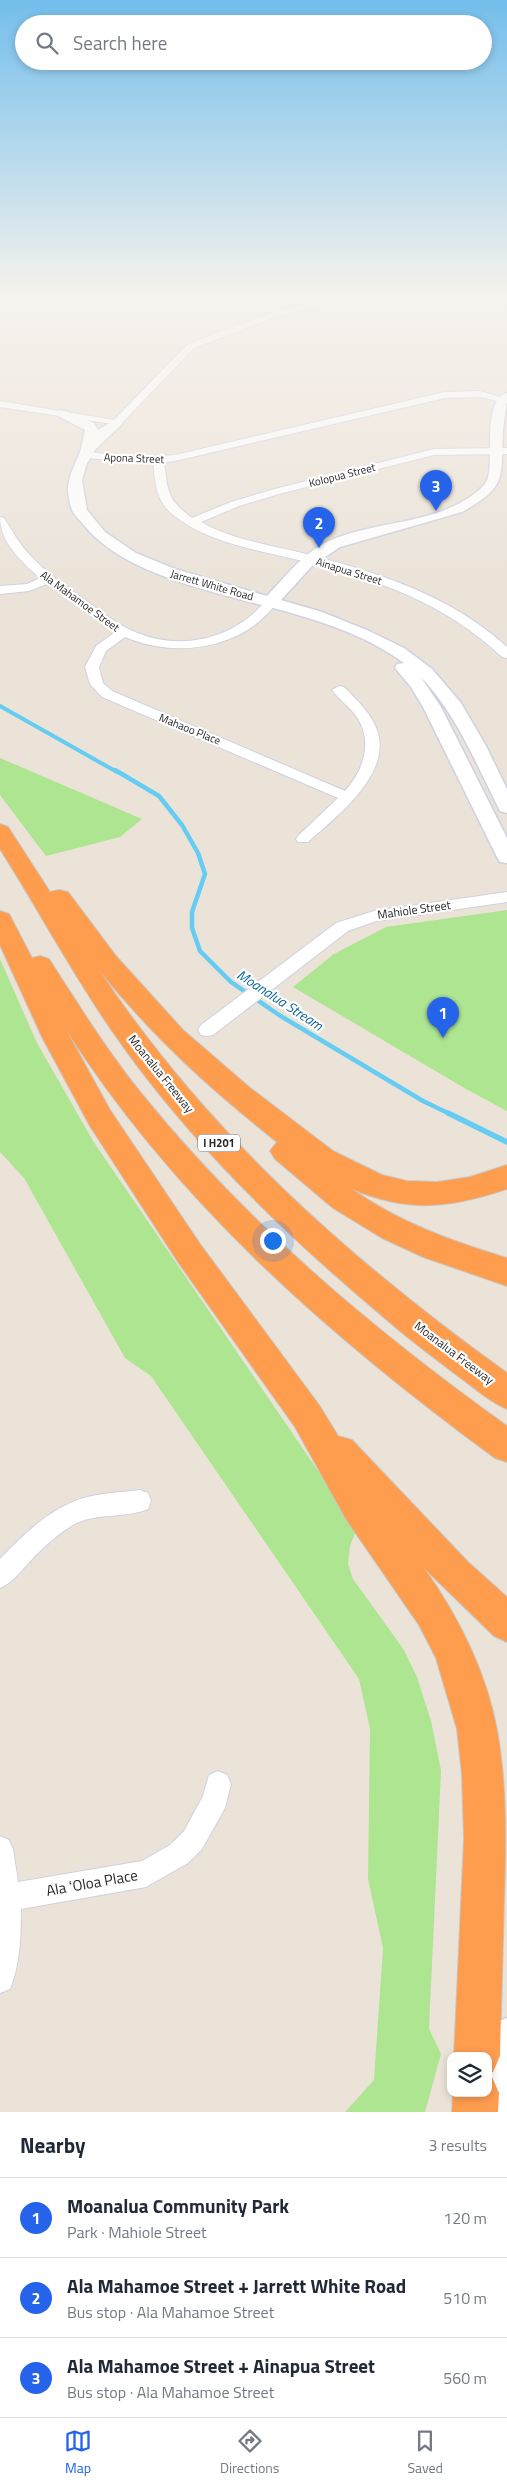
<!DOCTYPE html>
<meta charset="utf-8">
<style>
body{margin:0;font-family:"Titillium Web",sans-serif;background:#f2f2f3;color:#1f2937}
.controls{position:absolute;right:15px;bottom:15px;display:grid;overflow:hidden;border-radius:10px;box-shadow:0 2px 8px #0003}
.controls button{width:45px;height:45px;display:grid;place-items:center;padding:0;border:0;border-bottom:1px solid #e0e1e3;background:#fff;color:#1f2937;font:25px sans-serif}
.you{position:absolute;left:272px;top:1240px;width:18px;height:18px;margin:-12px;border:4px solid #fff;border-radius:50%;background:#1a73e8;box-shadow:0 0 0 8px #1a73e833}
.badge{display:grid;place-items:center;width:32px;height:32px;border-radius:50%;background:#2563eb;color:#fff;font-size:16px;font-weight:700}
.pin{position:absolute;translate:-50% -41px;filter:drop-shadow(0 1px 2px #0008)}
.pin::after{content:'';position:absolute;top:26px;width:18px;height:15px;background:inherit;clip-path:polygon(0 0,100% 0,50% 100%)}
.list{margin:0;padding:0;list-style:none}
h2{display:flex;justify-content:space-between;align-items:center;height:65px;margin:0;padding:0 20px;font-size:21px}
h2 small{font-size:16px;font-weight:400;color:#747a83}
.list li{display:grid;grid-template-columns:32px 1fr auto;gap:15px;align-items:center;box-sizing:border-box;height:80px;padding:0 20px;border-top:1px solid #e0e1e3}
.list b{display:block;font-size:19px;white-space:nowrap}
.list p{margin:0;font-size:16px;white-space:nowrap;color:#747a83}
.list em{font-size:16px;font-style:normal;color:#747a83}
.icon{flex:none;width:28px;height:28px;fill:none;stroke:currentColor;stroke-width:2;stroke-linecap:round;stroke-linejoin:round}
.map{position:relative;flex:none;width:507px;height:2112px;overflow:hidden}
.search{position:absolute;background:#fff;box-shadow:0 2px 8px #0003;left:15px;right:15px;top:15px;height:55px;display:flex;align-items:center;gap:12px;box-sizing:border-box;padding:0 18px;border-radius:28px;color:#747a83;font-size:19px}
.sheet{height:305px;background:#fff}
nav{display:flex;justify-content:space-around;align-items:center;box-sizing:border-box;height:70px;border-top:1px solid #e0e1e3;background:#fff;font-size:14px;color:#747a83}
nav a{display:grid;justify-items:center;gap:2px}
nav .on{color:#2563eb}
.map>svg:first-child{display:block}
.green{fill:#ade591}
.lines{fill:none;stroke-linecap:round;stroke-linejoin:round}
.stream-far2{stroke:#65ccf3;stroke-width:4}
.stream-far1{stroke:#65ccf3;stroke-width:4.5}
.stream{stroke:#65ccf3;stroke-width:5.5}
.minor-casing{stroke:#cdd1e2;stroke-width:2}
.tertiary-casing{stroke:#cdd1e2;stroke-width:3}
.secondary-casing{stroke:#cdd1e2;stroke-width:3}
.motorway-casing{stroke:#c7c7c7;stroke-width:2}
.minor{fill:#fff;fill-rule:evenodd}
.tertiary{fill:#fff;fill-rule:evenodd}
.secondary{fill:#fff;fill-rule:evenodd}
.motorway{fill:#ff9d4f;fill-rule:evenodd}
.labels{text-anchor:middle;stroke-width:4.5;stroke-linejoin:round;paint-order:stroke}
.far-street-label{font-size:11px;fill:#282828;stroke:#fff}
.shield{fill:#fff;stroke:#686868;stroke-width:1}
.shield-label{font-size:11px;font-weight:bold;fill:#282828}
.street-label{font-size:12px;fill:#282828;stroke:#fff}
.water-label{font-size:14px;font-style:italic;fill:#07679c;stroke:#fff}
.near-street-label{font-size:15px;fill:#282828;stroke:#fff}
</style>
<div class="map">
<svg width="507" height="2112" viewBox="0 0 507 2112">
<rect width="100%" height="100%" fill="#ebe3d8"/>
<g class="green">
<polygon points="0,758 142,819 120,837 46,856 0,795"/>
<polygon points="507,910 507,1111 466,1089 293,987 334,954 386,927"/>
<polygon points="0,959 37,1043 93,1141 357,1528 350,1546 348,1564 353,1579 404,1650 417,1677 431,1721 441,1770 429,2029 441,2054 425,2112 345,2112 374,2080 383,1948 368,1879 370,1729 359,1679 151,1376 125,1358 24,1178 0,1152"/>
</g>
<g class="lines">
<polyline class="stream-far2" points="0,706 117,772"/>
<polyline class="stream-far1" points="115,770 159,796 182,825 198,853 205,874 192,912 192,928 200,951 231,982 279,1015 423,1101 450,1114"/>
<polyline class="stream" points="448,1113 507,1142"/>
<defs>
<g id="minor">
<polygon points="355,294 369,294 276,317 194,348 120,425 0,407 0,401 114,420 188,344 270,313"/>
<path d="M 480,391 L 507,399 L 507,403 L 480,397 L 445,398 L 175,461 L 164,462 C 168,492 167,499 192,518 L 231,502 L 271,490 L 434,449 L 507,448 L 507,454 L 434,455 L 279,494 L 239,506 L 201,522 C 231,539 265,544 298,552 C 374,571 449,594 507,647 L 507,658 L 502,657 C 445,603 379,580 303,561 C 259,550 209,544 172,514 C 155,499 156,483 153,463 L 86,458 L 81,455 L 86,452 L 143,457 L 175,455 L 445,392 Z"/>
<path d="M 0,517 L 4,518 C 12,530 19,544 30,555 C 46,573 66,587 85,600 C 103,613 120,627 140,634 C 185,651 238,637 267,599 L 275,599 L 277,602 C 244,649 176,659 125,637 L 106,651 L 99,667 L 103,683 L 112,691 L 345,791 C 365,769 374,738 354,713 C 347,705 339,699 332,690 L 339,686 L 344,687 C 357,700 373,715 378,733 C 390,776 336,817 308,842 L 298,842 L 296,839 L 298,836 L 338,798 L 102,697 L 90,684 L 85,667 L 96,646 L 115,632 L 47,584 L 29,591 L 0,594 L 0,586 L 27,584 L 40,578 C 22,562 0,543 0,517 Z"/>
<polygon points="507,892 507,902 376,921 348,931 213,1035 207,1036 201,1035 198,1030 201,1025 336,923 374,911"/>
<path d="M 140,1490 L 148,1493 L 151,1501 L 148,1509 C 124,1519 96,1512 73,1525 C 58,1534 46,1545 34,1557 C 23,1568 14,1582 0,1588 L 0,1559 C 25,1533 51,1507 87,1497 C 104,1493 122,1492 140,1490 Z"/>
<path d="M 218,1771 L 227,1775 L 231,1784 L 225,1808 L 202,1849 L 188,1863 L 146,1887 L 21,1909 C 21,1935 20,1965 10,1989 L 0,1993 L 0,1836 L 9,1840 L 13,1849 L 18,1882 L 142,1861 L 170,1845 L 184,1831 L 203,1796 L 209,1775 Z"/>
</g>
<path id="tertiary" d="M 507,393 C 507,406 504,418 503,431 C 501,479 507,487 462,512 L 340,547 L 313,565 L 281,600 L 322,612 L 369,631 L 404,648 L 432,669 L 461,703 L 486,746 L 507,789 L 507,813 L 500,811 L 498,807 C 475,761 456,714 420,676 L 441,707 L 507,838 L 507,863 L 500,862 L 497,857 L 423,707 L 411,687 L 395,668 L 397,664 L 404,663 C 377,643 341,628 308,618 C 241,596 129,582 84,525 C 80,520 74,515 72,510 C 63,484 71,474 80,452 C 82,445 83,437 85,430 L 54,414 L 60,410 L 65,411 L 94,423 L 98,430 L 116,419 L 123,423 L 95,450 L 87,463 L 82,480 L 87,510 L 105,532 L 136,553 L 175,569 L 267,596 C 286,576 303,553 329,541 C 374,521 428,525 470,497 C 477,492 485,486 488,478 C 494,459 482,399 507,393 Z"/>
<polygon id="secondary" points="507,2018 507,2112 484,2112 484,2093 488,2093 486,2039 492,2024"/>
<g id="motorway">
<path d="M 0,824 L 8,827 L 50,892 L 59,890 L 68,892 L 116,956 L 183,1030 L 249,1087 L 333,1151 L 382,1175 L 407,1181 L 437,1182 L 470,1177 L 507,1165 L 507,1189 C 450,1208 409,1213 352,1189 C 400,1223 452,1241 507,1258 L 507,1286 L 423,1257 L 382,1238 L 333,1208 L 275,1159 L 270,1151 L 277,1142 C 209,1088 154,1038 99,970 C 206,1132 350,1260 507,1373 L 507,1409 C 490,1402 477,1390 462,1379 C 437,1360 411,1341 387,1320 C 287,1236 192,1145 117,1038 C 74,977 40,912 0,849 Z"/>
<path d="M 0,911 L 9,914 L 32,958 L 40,956 L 49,959 C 78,1004 107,1051 141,1093 C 246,1223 372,1329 507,1426 L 507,1462 L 495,1458 C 330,1337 176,1202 65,1028 L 110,1110 L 200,1244 L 319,1405 L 338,1436 L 352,1440 L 468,1562 L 507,1597 L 507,1642 L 494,1636 L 424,1568 C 458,1616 486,1671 497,1730 C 507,1785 506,1844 504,1900 C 503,1952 501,2004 500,2056 L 493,2072 L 488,2074 L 488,2056 L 454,2056 L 464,1839 L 462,1775 L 457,1729 L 436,1658 L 419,1625 L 346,1519 L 295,1427 L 178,1262 L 90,1126 L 42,1037 L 0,945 Z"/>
<polygon points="488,2075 492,2077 499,2093 498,2112 452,2112 453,2093 488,2093"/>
</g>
</defs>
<use href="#minor" class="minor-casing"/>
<use href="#tertiary" class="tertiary-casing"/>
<use href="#secondary" class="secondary-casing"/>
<use href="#motorway" class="motorway-casing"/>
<use href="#minor" class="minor"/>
<use href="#tertiary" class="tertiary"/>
<use href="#secondary" class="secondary"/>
<use href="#motorway" class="motorway"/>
</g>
<linearGradient id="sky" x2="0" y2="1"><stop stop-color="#73beec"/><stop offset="0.5" stop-color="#f6f2ed"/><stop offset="1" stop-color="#f6f2ed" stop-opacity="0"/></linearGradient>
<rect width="507" height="589" fill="url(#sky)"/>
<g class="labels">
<g class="far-street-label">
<text transform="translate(134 458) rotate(2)" y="4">Apona Street</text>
<text transform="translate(342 475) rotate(-14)" y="4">Kolopua Street</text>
<text transform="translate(349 571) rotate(17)" y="4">Ainapua Street</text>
<text transform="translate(212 585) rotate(16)" y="4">Jarrett White Road</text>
<text transform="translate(80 601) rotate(36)" y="4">Ala Mahamoe Street</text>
<text transform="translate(190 729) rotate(22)" y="4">Mahaoo Place</text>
</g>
<rect class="shield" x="198" y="1134.5" width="42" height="17" rx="4"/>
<g class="shield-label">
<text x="219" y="1147">I H201</text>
</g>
<g class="street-label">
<text transform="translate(414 910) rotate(-8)" y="4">Mahiole Street</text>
<text transform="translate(161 1074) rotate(51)" y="4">Moanalua Freeway</text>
<text transform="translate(454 1353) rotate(37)" y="4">Moanalua Freeway</text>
</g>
<g class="water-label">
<text transform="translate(280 1000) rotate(33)" y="5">Moanalua Stream</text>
</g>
<g class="near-street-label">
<text transform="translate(92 1883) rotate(-10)" y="5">Ala ʻOloa Place</text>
</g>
</g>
</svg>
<div class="controls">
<button><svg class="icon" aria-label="layers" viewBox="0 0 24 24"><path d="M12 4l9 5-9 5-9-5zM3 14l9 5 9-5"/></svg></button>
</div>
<div class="you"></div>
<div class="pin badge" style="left:443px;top:1038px">1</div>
<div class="pin badge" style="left:319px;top:548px">2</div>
<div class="pin badge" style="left:436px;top:511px">3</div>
<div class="search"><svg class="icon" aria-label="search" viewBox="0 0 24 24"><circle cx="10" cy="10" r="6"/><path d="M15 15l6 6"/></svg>Search here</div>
</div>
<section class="sheet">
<h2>Nearby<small>3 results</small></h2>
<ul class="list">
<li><span class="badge">1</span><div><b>Moanalua Community Park</b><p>Park · Mahiole Street</p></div><em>120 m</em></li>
<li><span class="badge">2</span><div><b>Ala Mahamoe Street + Jarrett White Road</b><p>Bus stop · Ala Mahamoe Street</p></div><em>510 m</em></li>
<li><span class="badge">3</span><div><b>Ala Mahamoe Street + Ainapua Street</b><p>Bus stop · Ala Mahamoe Street</p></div><em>560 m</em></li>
</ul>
</section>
<nav>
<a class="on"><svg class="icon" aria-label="map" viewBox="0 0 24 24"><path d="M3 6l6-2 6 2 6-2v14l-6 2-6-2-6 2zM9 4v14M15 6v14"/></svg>Map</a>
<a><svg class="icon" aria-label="directions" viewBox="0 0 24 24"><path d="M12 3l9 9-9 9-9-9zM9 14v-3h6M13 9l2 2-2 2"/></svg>Directions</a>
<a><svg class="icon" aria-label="saved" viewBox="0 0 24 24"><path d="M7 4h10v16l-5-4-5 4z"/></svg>Saved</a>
</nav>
